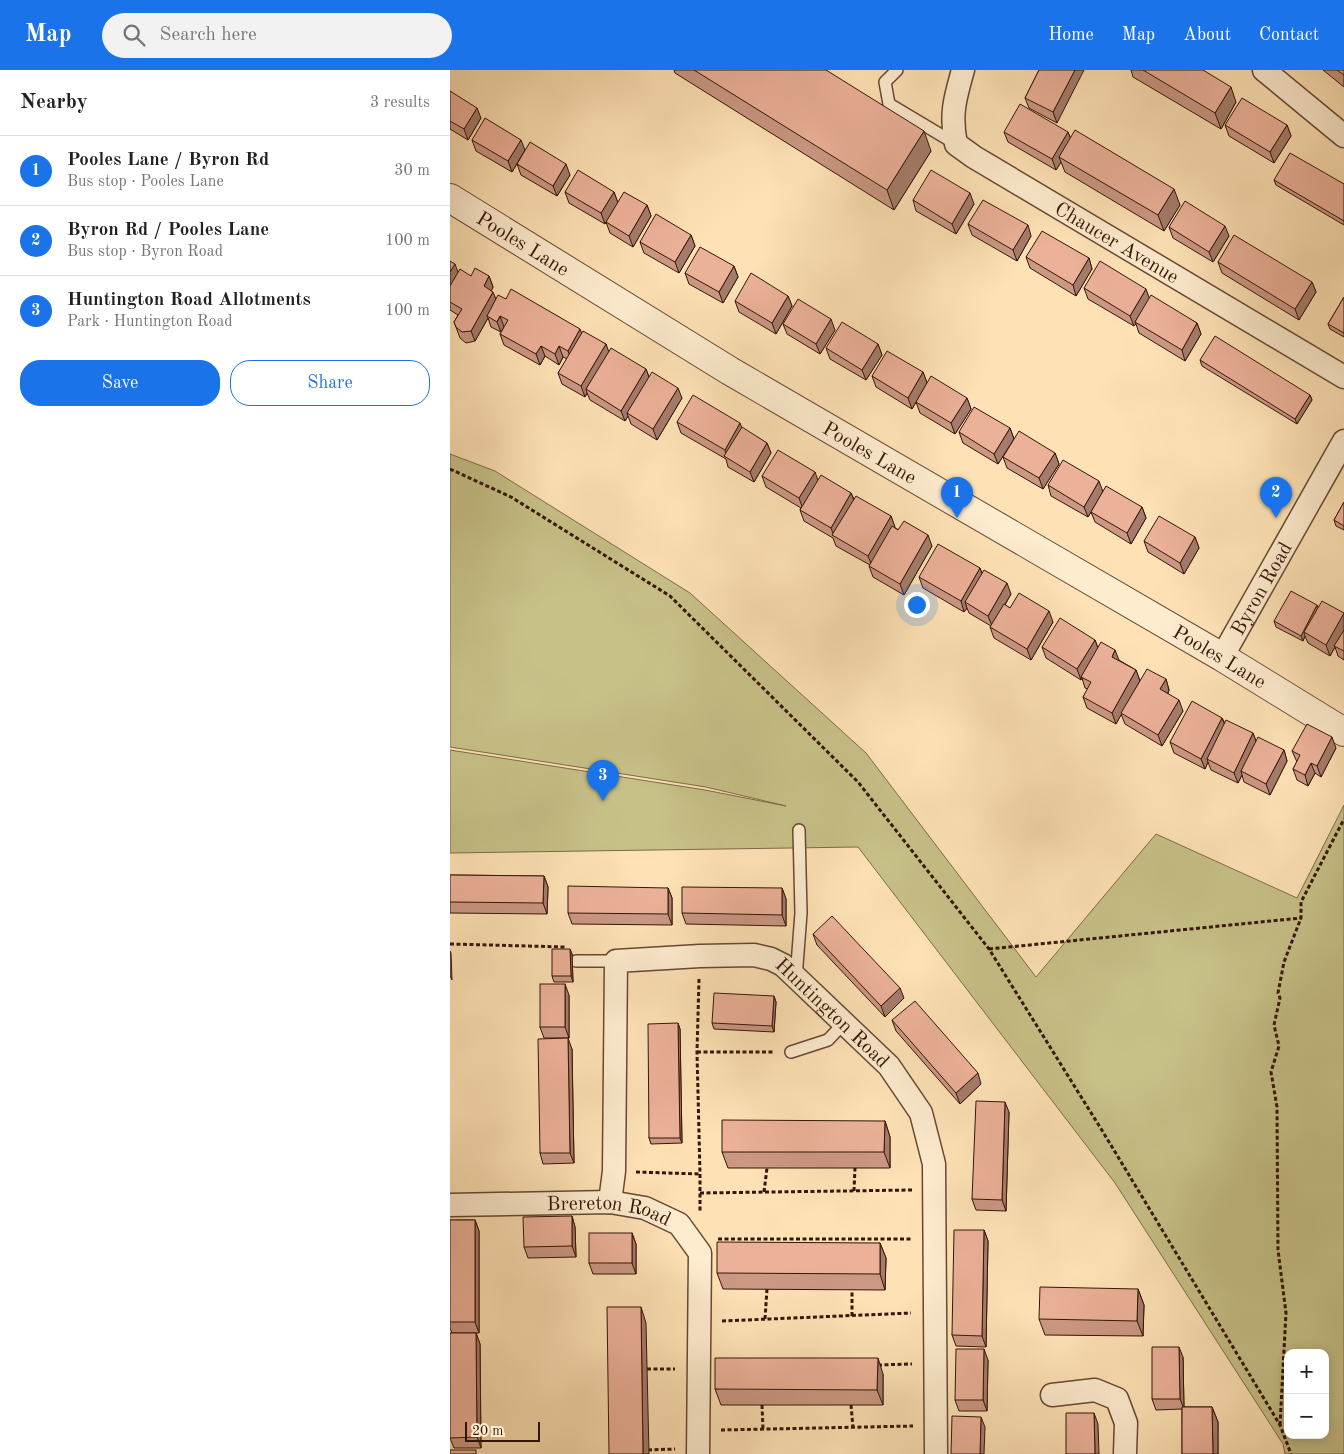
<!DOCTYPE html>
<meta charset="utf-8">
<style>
body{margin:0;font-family:"Old Standard TT",serif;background:#f2f2f2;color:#202124}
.controls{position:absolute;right:15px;bottom:15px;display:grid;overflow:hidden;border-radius:10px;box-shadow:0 2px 12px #0003}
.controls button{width:45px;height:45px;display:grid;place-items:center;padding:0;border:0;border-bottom:1px solid #e0e0e0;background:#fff;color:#202124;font:25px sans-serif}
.scale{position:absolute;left:15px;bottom:12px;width:75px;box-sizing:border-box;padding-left:5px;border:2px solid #341506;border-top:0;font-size:14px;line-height:18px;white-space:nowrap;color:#341506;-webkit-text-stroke:4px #feeccf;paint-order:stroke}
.you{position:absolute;left:466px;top:534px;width:18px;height:18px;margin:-12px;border:4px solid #fff;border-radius:50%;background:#1a73e8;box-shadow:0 0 0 8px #1a73e833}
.badge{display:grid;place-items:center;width:32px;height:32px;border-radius:50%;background:#1a73e8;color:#fff;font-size:16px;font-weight:700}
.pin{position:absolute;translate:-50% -41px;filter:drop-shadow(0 1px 2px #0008)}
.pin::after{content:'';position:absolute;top:26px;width:18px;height:15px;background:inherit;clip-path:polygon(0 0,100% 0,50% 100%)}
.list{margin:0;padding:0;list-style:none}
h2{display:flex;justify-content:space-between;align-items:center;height:65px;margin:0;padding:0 20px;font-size:21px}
h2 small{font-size:16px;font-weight:400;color:#757577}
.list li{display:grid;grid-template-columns:32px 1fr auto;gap:15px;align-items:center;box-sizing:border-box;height:70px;padding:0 20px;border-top:1px solid #e0e0e0}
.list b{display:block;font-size:19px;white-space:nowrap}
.list p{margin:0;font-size:16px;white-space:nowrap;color:#757577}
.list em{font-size:16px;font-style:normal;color:#757577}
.actions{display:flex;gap:10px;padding:15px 20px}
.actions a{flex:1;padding:11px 0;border:1px solid #1a73e8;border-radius:20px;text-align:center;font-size:18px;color:#1a73e8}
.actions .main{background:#1a73e8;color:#fff}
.icon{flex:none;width:28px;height:28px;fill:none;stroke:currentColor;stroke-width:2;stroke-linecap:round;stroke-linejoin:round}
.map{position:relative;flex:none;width:894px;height:1384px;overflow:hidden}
header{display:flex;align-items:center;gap:30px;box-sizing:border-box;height:70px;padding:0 25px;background:#1a73e8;color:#fff}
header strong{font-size:24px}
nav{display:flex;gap:28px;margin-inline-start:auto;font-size:18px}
.search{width:350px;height:45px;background:#f2f2f2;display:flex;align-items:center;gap:12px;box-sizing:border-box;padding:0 18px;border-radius:28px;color:#757577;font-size:19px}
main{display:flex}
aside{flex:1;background:#fff}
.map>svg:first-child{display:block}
.green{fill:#c7c188;stroke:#7e6b47;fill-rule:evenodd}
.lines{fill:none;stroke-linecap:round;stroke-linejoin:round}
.service-casing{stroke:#664832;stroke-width:14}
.minor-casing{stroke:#664832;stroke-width:25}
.tertiary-casing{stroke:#664832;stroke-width:30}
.path{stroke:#341506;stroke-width:3;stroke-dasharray:4 2.5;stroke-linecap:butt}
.service{stroke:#feeccf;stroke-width:11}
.minor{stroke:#feeccf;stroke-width:22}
.tertiary{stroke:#feeccf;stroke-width:28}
.wall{fill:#cb9884;stroke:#341506}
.shaded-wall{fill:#a57c6b;stroke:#341506}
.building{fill:#ecb199;stroke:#341506}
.labels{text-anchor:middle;stroke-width:4;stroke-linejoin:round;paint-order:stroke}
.street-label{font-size:20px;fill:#341506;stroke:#feeccf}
</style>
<header>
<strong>Map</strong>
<div class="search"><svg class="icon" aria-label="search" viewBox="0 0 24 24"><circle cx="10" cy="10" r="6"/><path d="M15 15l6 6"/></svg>Search here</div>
<nav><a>Home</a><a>Map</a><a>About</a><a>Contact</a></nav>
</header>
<main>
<aside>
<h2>Nearby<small>3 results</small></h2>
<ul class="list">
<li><span class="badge">1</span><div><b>Pooles Lane / Byron Rd</b><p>Bus stop · Pooles Lane</p></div><em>30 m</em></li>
<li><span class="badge">2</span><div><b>Byron Rd / Pooles Lane</b><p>Bus stop · Byron Road</p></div><em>100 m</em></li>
<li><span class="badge">3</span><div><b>Huntington Road Allotments</b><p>Park · Huntington Road</p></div><em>100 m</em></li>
</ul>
<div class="actions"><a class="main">Save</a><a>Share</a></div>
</aside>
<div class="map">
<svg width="894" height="1384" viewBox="0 0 894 1384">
<rect width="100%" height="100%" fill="#fee2b5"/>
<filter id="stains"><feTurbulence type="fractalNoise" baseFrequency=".004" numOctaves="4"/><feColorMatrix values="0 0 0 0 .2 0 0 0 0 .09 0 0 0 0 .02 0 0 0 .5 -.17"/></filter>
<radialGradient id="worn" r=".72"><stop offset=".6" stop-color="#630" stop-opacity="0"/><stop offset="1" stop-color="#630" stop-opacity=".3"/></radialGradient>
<path class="green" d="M 0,384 L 45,401 L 240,523 L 416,683 L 586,907 L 706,764 L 847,828 L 894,735 L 894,1384 L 835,1384 L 833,1374 L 665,1113 L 408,777 L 0,783 L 0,680 L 255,720 L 336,736 L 256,717 L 0,677 ZM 838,1283 L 875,1283 L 875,1365 L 838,1365 Z"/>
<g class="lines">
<defs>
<g id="service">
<polyline points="447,0 435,12 439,34 506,74"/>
<polyline points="126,891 166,891"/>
<polyline points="346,908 351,843 349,760"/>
<polyline points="341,982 378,970 394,953"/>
</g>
<g id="minor">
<path id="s1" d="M 513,0 C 505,28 500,45 506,74 L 524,87 L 894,307"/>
<polyline points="814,0 894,66"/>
<path id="s2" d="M 772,587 L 894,371"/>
<path id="s3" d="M 160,1132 L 164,1101 L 166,891 L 250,886 L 304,885 L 321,889 L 333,895 L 439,996 L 471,1043 L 484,1094 L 486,1384"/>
<path id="s4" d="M 0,1135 L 160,1132 L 195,1138 L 229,1154 L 250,1183 L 248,1384"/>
<polyline points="602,1325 645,1320 667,1329 676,1353 675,1384"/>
</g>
<g id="tertiary">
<path id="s5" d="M 0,128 L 280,301 L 772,587 L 894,662"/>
</g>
</defs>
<use href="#service" class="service-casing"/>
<use href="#minor" class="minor-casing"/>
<use href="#tertiary" class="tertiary-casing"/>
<g class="path">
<polyline points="0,399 61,427 220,526 408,712 539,879 653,1062 830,1355 841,1384"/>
<polyline points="0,874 115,877"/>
<polyline points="539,879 851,848"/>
<polyline points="249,909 247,982 250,1104 250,1142"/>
<polyline points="247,982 324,982"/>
<polyline points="186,1102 250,1104"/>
<polyline points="404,1121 405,1098"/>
<polyline points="314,1122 317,1098"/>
<polyline points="250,1123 462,1120"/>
<polyline points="268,1169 462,1169"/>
<polyline points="402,1246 402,1220"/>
<polyline points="315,1249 317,1219"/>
<polyline points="272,1251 461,1243"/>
<polyline points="428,1295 462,1294"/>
<polyline points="197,1299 225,1299"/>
<polyline points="312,1335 313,1359"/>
<polyline points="401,1335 403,1358"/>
<polyline points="830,1355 836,1243 828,1180 827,1037 821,1002 829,976 824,955 830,928 828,923 834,892 851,848 851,832 894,749"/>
<polyline points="271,1360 463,1356"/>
<polyline points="198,1380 225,1379"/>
</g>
<use href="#service" class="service"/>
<use href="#minor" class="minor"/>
<use href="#tertiary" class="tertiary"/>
</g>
<g class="wall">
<polygon points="224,0 376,0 481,81 444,140 225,3"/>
<polygon points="589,0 607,53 579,38 575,28"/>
<polygon points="681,0 753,0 786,32 771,59 683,7"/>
<polygon points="873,0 894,0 894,17"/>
<polygon points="0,21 31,48 18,70 0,59"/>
<polygon points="775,55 837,55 841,66 824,93 779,66"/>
<polygon points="554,62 618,62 620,67 730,135 714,161 615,102 611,92 606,100 558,72"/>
<polygon points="22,70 75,80 62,102 26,81"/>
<polygon points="67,94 120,105 107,126 71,105"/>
<polygon points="824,110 894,114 894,155 826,115"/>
<polygon points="115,122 164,122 168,133 155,154 119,133"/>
<polygon points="463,130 524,134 506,164 466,141"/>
<polygon points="197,135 201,146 183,177 160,163 156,152"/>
<polygon points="518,154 581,166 567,191 522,165"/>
<polygon points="719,157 779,166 763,192 723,168"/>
<polygon points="241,165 245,176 229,203 194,183 190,172"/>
<polygon points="576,187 639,188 642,199 626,226 580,198"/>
<polygon points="0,191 8,203 21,206 39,206 43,217 41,221 46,229 56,229 156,274 158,282 196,299 199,307 232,328 207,370 181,354 178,346 175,351 140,330 137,323 135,327 112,314 108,303 117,289 113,287 109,295 95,286 90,295 54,275 50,264 55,257 51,262 41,257 38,248 25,271 16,273 10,268 4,252 8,245 0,240"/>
<polygon points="768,192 862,212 866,222 849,250 772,203"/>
<polygon points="284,196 288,207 273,233 239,214 235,203"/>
<polygon points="634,218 700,228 747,253 751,264 735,291 689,263 686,254 684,256 638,229"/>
<polygon points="338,226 342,236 326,264 289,242 285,231"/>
<polygon points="894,227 894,267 880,259 878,254"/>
<polygon points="333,254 385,260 370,284 337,264"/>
<polygon points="428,274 432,285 416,310 380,289 376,278"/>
<polygon points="750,290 860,325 862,330 847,354 752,296"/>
<polygon points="473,302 477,313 517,328 521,339 505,364 470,343 466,332 462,339 426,317 422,306"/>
<polygon points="227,352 292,358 317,373 321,383 304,412 278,397 276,389 231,363"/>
<polygon points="560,358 564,369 548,394 513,373 509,362"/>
<polygon points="605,383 609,394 593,419 557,398 553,387"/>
<polygon points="312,406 368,410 401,423 404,429 441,446 445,458 482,476 454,525 423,507 419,496 420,495 386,476 383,468 354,451 350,440 351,438 316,417"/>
<polygon points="598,415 653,422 692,437 696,448 681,474 645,452 641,442 638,447 601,426"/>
<polygon points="894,432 894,460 886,456 884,450"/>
<polygon points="745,467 749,478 734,504 698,482 694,471"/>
<polygon points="530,498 532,503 561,524 555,535 560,538 603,552 581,590 544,568 540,557 541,556 519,543 517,538 514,542 473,518 469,507"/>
<polygon points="868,537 894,543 894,590 888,586 885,577 880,586 858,573 855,566 853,571 826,557 824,551"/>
<polygon points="645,570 648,578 686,600 690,611 716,609 719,620 718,624 733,641 712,676 675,654 671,644 666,654 637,638 633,627 638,619 635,618 632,608 631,610 596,588 592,577"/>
<polygon points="772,648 775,653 803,663 806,671 834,680 837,691 820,725 794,712 792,705 788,713 761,700 758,692 755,699 724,683 720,672"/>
<polygon points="886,678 871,707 865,703 858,716 847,710 843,699 847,692 842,681"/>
<polygon points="0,805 94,806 98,817 97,844 0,843"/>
<polygon points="218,818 222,828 222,855 122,854 118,843"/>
<polygon points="332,818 336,829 336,856 236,854 232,843"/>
<polygon points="363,864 454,928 435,947 367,875"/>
<polygon points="120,879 122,884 123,912 104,912 102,906"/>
<polygon points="119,925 119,968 94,968 90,957"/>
<polygon points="324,926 326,932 324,962 264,959 262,953"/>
<polygon points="442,950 531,1014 510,1034 446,961"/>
<polygon points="228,953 230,959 232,1073 201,1074 199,1068"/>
<polygon points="122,979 124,1093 93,1094 90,1083"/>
<polygon points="559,1042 556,1141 526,1140 522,1129"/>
<polygon points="435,1051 440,1067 440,1098 278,1098 272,1082"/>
<polygon points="122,1146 125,1157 126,1187 78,1188 74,1177"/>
<polygon points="0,1150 25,1150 29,1161 29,1263 2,1263 0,1258"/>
<polygon points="534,1160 538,1171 536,1277 506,1276 502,1265"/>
<polygon points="182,1163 186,1174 186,1204 143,1204 139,1193"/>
<polygon points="430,1173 436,1188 435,1220 273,1219 267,1203"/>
<polygon points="688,1219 694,1235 693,1266 595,1265 589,1249"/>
<polygon points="26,1263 30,1274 31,1378 4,1378 0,1368"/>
<polygon points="733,1287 734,1337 762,1337 768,1352 768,1384 732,1384 732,1339 706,1340 702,1329"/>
<polygon points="538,1290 537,1341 509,1341 505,1330"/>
<polygon points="433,1304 433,1335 271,1335 265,1319"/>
</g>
<g class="shaded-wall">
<polygon points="625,0 634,0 607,53 603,42"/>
<polygon points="781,17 786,32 771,59 765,43"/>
<polygon points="27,38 31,48 18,70 14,59"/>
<polygon points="837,55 841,66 824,93 820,82"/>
<polygon points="474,61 481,81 444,140 437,120"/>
<polygon points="618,62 622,72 609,87 611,92 606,100 602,89"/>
<polygon points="71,70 75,80 62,102 58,91"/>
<polygon points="116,94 120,105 107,126 103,116"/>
<polygon points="724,119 730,135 714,161 708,145"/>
<polygon points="164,122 168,133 155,154 151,143"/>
<polygon points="520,123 524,134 506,164 502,154"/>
<polygon points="197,135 201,146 183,177 179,166"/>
<polygon points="578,155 581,166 567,191 563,180"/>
<polygon points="775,156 779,166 763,192 759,182"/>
<polygon points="241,165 245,176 229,203 225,192"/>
<polygon points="639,188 642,199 626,226 623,215"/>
<polygon points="5,194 9,205 0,220 0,202"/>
<polygon points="284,196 288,207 273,233 269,222"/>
<polygon points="39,206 43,217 38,227 34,216"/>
<polygon points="862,212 866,222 849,250 845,239"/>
<polygon points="696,219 700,230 685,252 686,254 684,256 680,246"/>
<polygon points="43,222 47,232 37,246 38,248 25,271 21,261"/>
<polygon points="338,226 342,236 326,264 322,253"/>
<polygon points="50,246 54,257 51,262 47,252"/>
<polygon points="381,249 385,260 370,284 366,274"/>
<polygon points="747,253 751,264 735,291 732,280"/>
<polygon points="130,259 134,269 122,292 118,281"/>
<polygon points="156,274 160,285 136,319 137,323 135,327 131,316"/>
<polygon points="428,274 432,285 416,310 412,300"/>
<polygon points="91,276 95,286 90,295 86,284"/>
<polygon points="109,276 113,287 109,295 105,284"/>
<polygon points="196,299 200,310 177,343 178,346 175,351 171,341"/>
<polygon points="473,302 477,313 462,339 458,328"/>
<polygon points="228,318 232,328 207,370 203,359"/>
<polygon points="860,325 862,330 847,354 845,349"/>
<polygon points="517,328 521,339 505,364 501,353"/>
<polygon points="290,353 294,364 277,388 275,380"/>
<polygon points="560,358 564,369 548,394 544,384"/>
<polygon points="317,373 321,383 304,412 300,402"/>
<polygon points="605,383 609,394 593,419 589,408"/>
<polygon points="365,402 369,413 353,439 349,428"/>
<polygon points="649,411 653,422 638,447 634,437"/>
<polygon points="401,423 405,433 384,466 381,458"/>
<polygon points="692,437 696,448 681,474 677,463"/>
<polygon points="441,446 445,457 422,496 418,486"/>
<polygon points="478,465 482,476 454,525 450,514"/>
<polygon points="745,467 749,478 734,504 730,493"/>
<polygon points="530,498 534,509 515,532 517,538 514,542 511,531"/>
<polygon points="557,513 561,524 542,556 538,546"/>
<polygon points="867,535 869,540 854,562 855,566 853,571 851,566"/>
<polygon points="599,541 603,552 581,590 577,579"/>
<polygon points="894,543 894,561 884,576 885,577 880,586 876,575"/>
<polygon points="645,570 649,581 631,607 632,608 631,610 627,599"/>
<polygon points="665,580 669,590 665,598 662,587"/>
<polygon points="686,600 690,611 666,654 662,643"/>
<polygon points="716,609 719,620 714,630 710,619"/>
<polygon points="729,630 733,641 712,676 708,665"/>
<polygon points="772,648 776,658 757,689 758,692 755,699 751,689"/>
<polygon points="803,663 807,674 791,701 792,705 788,713 784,703"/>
<polygon points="882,667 886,678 871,707 867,696"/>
<polygon points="834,680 837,691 820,725 816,714"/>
<polygon points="861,693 865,703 858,716 855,705"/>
<polygon points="94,806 98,817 97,844 93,833"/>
<polygon points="218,818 222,828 222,855 218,844"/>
<polygon points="332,818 336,829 336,856 332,845"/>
<polygon points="120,879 122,884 123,912 121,906"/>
<polygon points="0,881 1,883 2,910 0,906"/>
<polygon points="115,914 119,925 119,968 115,957"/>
<polygon points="450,918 454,928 435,947 431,936"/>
<polygon points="324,926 326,932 324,962 322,956"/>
<polygon points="228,953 230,959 232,1073 230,1068"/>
<polygon points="118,968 122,979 124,1093 120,1083"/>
<polygon points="528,1003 531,1014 510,1034 506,1023"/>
<polygon points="555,1032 559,1042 556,1141 552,1130"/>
<polygon points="435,1051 440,1067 440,1098 434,1082"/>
<polygon points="122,1146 125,1157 126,1187 122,1176"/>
<polygon points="25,1150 29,1161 29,1263 25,1252"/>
<polygon points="534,1160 538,1171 536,1277 532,1266"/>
<polygon points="182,1163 186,1174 186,1204 182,1193"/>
<polygon points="430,1173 436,1188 435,1220 430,1204"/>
<polygon points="688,1219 694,1235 693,1266 687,1251"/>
<polygon points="191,1237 196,1253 199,1384 193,1384"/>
<polygon points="26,1263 30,1274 31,1378 27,1367"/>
<polygon points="729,1277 733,1287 734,1339 730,1329"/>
<polygon points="534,1279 538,1290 537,1341 533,1330"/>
<polygon points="428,1288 433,1304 433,1335 427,1320"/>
<polygon points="762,1337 768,1352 768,1384 763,1384"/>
<polygon points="644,1343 648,1354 649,1384 645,1384"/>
<polygon points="531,1347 535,1357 534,1384 530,1384"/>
</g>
<g class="building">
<polygon points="244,0 376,0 474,61 437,120"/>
<polygon points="589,0 625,0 603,42 575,28"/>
<polygon points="693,0 753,0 781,17 765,43"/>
<polygon points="887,0 894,0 894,5"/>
<polygon points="0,21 27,38 14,59 0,51"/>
<polygon points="792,28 837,55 820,82 775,55"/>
<polygon points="570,34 618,62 602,89 554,62"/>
<polygon points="35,48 71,70 58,91 22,70"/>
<polygon points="625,60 724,119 708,145 609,87"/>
<polygon points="80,72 116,94 103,116 67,94"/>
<polygon points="840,83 894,114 894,151 824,110"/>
<polygon points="128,100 164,122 151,143 115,122"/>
<polygon points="481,100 520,123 502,154 463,130"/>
<polygon points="174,122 197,135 179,166 156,152"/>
<polygon points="533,130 578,155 563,180 518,154"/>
<polygon points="735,131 775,156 759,182 719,157"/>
<polygon points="206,144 241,165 225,192 190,172"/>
<polygon points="592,161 639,188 623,215 576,187"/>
<polygon points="784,165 862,212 845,239 768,192"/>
<polygon points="250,177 284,196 269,222 235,203"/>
<polygon points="0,191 5,194 0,202"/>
<polygon points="650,191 696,219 680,246 634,218"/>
<polygon points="25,198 39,206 34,216 43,222 21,261 12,262 6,257 4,252 12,239 0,232 0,216 10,199 21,206"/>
<polygon points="301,203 338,226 322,253 285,231"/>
<polygon points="61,219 130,259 118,281 109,276 105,284 91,276 86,284 50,264 58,250 50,246 47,252 37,246 48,225 56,229"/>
<polygon points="701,225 747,253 732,280 685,252"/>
<polygon points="894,227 894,263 878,254"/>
<polygon points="348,229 381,249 366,274 333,254"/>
<polygon points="392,252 428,274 412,300 376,278"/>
<polygon points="133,261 156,274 131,316 108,303"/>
<polygon points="765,266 860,325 845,349 750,290"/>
<polygon points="161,278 196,299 171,341 136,319"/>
<polygon points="437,281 473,302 458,328 422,306"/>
<polygon points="202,302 228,318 203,359 177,343"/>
<polygon points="481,306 517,328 501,353 466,332"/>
<polygon points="243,325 290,353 275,380 227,352"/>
<polygon points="524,337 560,358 544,384 509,362"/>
<polygon points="292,357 317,373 300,402 274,386"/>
<polygon points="569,361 605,383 589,408 553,387"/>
<polygon points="328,380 365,402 349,428 312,406"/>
<polygon points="613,390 649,411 634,437 598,415"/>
<polygon points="371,405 401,423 381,458 350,440"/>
<polygon points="656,416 692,437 677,463 641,442"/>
<polygon points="406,426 441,446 418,486 382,465"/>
<polygon points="894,432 894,456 884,450"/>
<polygon points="709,446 745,467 730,493 694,471"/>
<polygon points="454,451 478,465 450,514 419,496 442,456 448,460"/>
<polygon points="488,474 530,498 511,531 469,507"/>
<polygon points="534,500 557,513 538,546 515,532"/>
<polygon points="841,521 867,535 851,566 824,551"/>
<polygon points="569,523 599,541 577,579 540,557 554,534 560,538"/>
<polygon points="872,531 894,543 876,575 854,562"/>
<polygon points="610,548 645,570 627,599 592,577"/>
<polygon points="894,560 894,581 884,576"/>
<polygon points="651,572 665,580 662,587 686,600 662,643 633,627 641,612 631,607"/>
<polygon points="697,599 716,609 710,619 729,630 708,665 671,643"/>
<polygon points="742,631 772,648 751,689 720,672"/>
<polygon points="776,650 803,663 784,703 757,689"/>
<polygon points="857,654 882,667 867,696 861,693 855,705 843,699 850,685 842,681"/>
<polygon points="808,667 834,680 816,714 791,701"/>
<polygon points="0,805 94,806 93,833 0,832"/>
<polygon points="118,816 218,818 218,844 118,843"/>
<polygon points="232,817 332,818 332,845 232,843"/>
<polygon points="382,846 450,918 431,936 363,864"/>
<polygon points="102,879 120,879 121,906 102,906"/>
<rect x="90" y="914" width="25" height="43"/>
<polygon points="264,923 324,926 322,956 262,953"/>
<polygon points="465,931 528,1003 506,1023 442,950"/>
<polygon points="228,953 230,1068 199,1068 198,954"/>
<polygon points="118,968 120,1083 90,1083 88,969"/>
<polygon points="526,1031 555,1032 552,1130 522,1129"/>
<polygon points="272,1050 435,1051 434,1082 272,1082"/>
<polygon points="122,1146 122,1176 74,1177 73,1147"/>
<rect x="0" y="1150" width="25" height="102"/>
<polygon points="504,1160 534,1160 532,1266 502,1265"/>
<rect x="139" y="1163" width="43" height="30"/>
<polygon points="267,1172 430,1173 430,1204 267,1203"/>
<polygon points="590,1217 688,1219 687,1251 589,1249"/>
<polygon points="157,1237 191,1237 193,1384 159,1384"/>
<polygon points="0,1263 26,1263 27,1367 0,1368"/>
<polygon points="702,1277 729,1277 730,1329 702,1329"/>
<polygon points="506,1279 534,1279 533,1330 505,1330"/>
<polygon points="265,1288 428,1288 427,1320 265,1319"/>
<polygon points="732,1337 762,1337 763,1384 732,1384"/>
<polygon points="616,1343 644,1343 645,1384 616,1384"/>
<polygon points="502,1346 531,1347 530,1384 501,1384"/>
<rect x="0" y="1380" width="26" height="4"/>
</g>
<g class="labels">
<g class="street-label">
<text dy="7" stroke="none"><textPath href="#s1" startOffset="264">Chaucer Avenue</textPath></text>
<text dy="7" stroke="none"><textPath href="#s5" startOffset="86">Pooles Lane</textPath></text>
<text dy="7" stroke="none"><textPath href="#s5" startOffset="491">Pooles Lane</textPath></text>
<text dy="7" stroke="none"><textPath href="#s2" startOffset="79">Byron Road</textPath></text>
<text dy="7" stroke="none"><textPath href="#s5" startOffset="896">Pooles Lane</textPath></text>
<text dy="7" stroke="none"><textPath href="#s3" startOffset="479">Huntington Road</textPath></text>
<text dy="7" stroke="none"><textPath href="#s4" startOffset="160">Brereton Road</textPath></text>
</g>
</g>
<rect width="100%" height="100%" filter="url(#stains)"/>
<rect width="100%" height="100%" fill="url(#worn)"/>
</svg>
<div class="controls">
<button>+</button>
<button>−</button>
</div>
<div class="scale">20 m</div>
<div class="you"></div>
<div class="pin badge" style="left:507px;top:448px">1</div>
<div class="pin badge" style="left:826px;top:448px">2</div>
<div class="pin badge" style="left:153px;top:731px">3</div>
</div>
</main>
